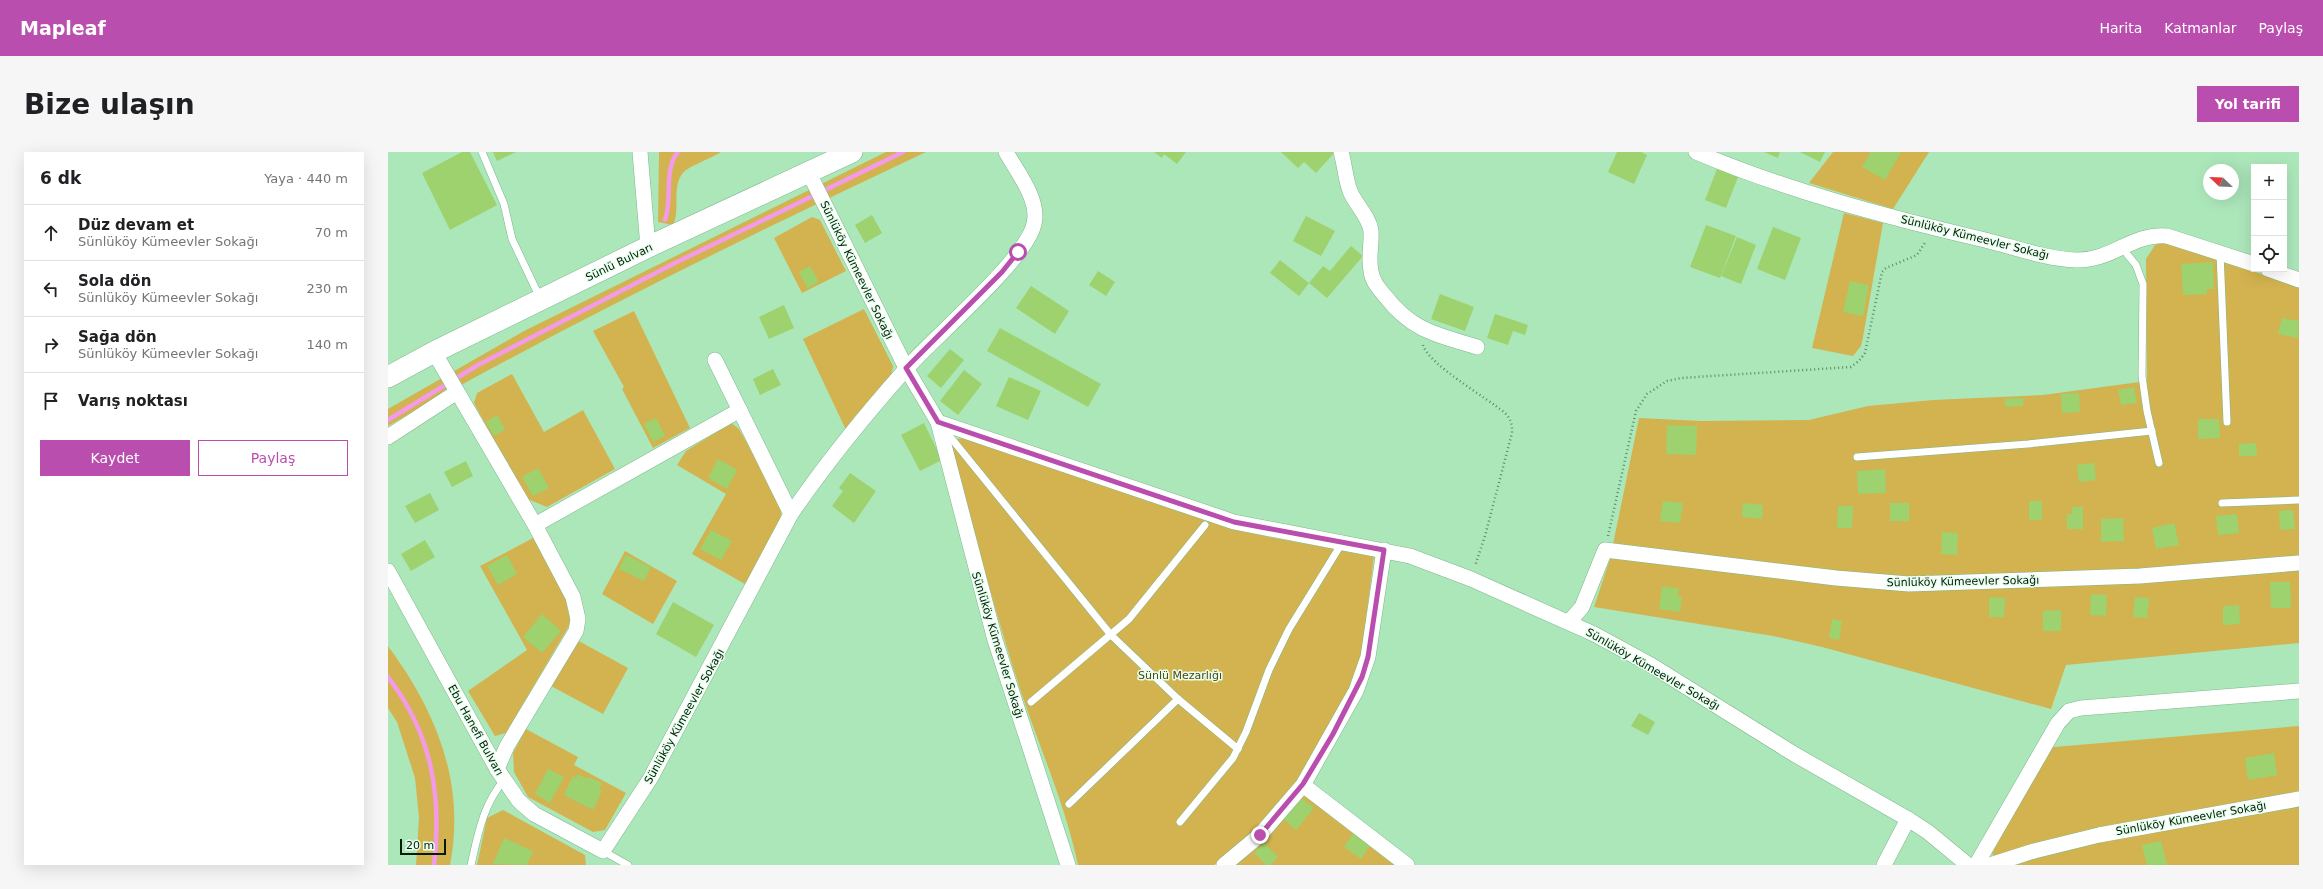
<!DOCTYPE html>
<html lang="tr">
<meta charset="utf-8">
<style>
body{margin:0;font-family:"DejaVu Sans",sans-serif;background:#f6f6f6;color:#202124}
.controls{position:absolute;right:12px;top:12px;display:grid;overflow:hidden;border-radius:0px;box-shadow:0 4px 16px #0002}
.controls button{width:36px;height:36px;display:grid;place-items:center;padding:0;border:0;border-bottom:1px solid #e0e0e0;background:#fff;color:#202124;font:20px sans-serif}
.compass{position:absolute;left:1815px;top:12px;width:36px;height:36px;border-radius:50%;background:#fff;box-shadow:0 4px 16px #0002;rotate:293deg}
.scale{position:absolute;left:12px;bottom:10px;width:46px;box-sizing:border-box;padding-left:4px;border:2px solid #051c0c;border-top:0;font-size:11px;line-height:14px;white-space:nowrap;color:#051c0c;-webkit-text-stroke:3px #e7ffec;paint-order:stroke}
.stop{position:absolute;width:12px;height:12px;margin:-9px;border:3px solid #b94eae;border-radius:50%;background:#fff}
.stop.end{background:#b94eae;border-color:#fff;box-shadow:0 1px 4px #0008}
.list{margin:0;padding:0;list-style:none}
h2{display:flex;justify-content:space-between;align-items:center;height:52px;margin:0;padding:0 16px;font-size:17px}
h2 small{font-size:13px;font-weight:400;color:#757577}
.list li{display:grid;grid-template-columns:26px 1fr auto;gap:12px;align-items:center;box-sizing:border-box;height:56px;padding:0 16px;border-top:1px solid #e0e0e0}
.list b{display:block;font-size:15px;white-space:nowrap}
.list p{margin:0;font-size:13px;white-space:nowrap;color:#757577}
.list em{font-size:13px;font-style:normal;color:#757577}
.actions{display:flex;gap:8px;padding:12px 16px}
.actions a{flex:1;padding:9px 0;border:1px solid #b94eae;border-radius:0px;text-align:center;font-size:14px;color:#b94eae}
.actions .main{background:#b94eae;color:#fff}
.icon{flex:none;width:22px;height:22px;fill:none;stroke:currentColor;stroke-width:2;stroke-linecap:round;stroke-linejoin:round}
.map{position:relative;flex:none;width:1911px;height:713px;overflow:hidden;border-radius:0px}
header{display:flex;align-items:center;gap:24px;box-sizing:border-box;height:56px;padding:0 20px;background:#b94eae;color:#fff}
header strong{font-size:19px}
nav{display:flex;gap:22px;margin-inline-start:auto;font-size:14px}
.intro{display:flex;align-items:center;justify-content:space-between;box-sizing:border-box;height:96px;padding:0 24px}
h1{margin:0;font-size:28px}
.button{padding:10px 18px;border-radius:0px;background:#b94eae;color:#fff;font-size:14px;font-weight:700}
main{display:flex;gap:24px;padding:0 24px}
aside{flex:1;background:#fff;border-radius:0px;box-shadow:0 4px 16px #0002}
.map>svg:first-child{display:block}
.green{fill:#d3b34f}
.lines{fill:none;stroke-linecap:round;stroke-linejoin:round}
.stream{stroke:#f39be7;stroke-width:4.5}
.building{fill:#9dd26e}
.lane-casing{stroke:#7eb78c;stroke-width:8}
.street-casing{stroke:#7eb78c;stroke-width:16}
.secondary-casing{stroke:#7eb78c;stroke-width:22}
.path{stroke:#5e8868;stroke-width:2.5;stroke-dasharray:1 3;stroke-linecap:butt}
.lane{stroke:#fff;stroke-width:7}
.street{stroke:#fff;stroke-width:15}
.secondary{stroke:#fff;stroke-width:21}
.route{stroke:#b94eae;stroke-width:5}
.labels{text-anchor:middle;stroke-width:3;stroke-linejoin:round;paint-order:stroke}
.street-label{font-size:11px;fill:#051c0c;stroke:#e7ffec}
.park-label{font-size:11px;fill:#524311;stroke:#e7ffec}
</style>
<header>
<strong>Mapleaf</strong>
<nav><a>Harita</a><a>Katmanlar</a><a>Paylaş</a></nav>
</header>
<div class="intro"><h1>Bize ulaşın</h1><a class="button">Yol tarifi</a></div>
<main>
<aside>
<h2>6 dk<small>Yaya · 440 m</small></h2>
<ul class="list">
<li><svg class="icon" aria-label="ahead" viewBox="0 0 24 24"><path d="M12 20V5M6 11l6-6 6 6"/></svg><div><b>Düz devam et</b><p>Sünlüköy Kümeevler Sokağı</p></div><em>70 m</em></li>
<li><svg class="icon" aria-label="left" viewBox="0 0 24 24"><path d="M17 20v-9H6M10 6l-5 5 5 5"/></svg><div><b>Sola dön</b><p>Sünlüköy Kümeevler Sokağı</p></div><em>230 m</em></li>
<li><svg class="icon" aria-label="right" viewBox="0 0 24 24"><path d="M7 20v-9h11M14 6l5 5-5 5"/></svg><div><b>Sağa dön</b><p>Sünlüköy Kümeevler Sokağı</p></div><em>140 m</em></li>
<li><svg class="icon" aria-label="arrive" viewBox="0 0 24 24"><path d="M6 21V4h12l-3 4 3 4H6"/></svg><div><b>Varış noktası</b></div></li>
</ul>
<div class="actions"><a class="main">Kaydet</a><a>Paylaş</a></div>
</aside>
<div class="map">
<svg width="1911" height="713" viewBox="0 0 1911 713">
<rect width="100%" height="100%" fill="#ace7ba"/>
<g class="green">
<path d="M 271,0 L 333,0 C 323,7 302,13 295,21 C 283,35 293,57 285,73 L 270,70 Z"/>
<path d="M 498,0 L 538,0 C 356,86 175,174 0,274 L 0,257 L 136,179 Z"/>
<polygon points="1445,0 1541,0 1505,57 1421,31"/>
<polygon points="1456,61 1495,71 1475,185 1473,194 1465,204 1424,196"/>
<polygon points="424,65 432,68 458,119 414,141 386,86"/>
<polygon points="1773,91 1782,91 1840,110 1911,136 1911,491 1678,513 1663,557 1434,495 1385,484 1206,455 1222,407 1251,266 1313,269 1421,268 1480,254 1545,248 1655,243 1759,229 1758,107 1767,93"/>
<polygon points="476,157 505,214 503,226 458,278 415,187"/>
<polygon points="246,159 302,276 265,296 234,237 236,235 205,179"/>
<polygon points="124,222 156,280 195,258 227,317 159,355 137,346 86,251 89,241"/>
<polygon points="343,271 351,277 394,353 392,370 357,432 304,402 338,342 289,313 298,299"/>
<path d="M 574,286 L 840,375 L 881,385 L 986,404 L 974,499 L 963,537 L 910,627 L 868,679 L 826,713 L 690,713 C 678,656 654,601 635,546 C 607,462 585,375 562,289 Z"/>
<polygon points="145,386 181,452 182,472 118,581 107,584 80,539 139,498 92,414"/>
<polygon points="237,399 289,429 265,472 214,442"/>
<polygon points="189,488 240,516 215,562 163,534"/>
<path d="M 0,494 C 48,559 78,631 62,713 L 28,713 L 31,665 L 27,626 L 9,570 L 0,556 Z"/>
<polygon points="1911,574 1911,713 1614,713 1604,702 1655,596"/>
<polygon points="138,577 190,605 186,613 238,641 217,678 205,680 140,645 126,620 125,601"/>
<polygon points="913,641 1006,713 842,713"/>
<polygon points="115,658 197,703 198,713 89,713 99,666"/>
</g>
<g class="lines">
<g class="stream">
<path d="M 277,68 C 285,46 275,18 290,0"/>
<polyline points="0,268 90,213 287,111 515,0"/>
<path d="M 0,525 C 44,582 54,643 46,713"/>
</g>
</g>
<g class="building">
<polygon points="74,0 82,0 109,53 62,78 34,21"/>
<polygon points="105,0 128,0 109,9"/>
<polygon points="766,0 798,0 789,12 776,2 774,6"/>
<polygon points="893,0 947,0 928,21 916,10 910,16"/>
<polygon points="1229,0 1253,0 1259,3 1246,32 1220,20"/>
<polygon points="1376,0 1392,0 1390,6"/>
<polygon points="1412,0 1437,0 1432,10"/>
<polygon points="1483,0 1513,0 1497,28 1474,15"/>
<polygon points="1329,17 1350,25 1338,56 1317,48"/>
<polygon points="484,63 494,81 477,91 467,73"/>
<polygon points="918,64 947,79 933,104 905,89"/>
<polygon points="1318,73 1348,84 1332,126 1302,115"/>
<polygon points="1385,75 1413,86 1397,128 1369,117"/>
<polygon points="1349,85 1368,93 1353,132 1333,124"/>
<polygon points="963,94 975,104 939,146 921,131 935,114 942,119"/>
<polygon points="892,108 921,131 911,144 882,121"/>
<polygon points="1825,110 1826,137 1819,137 1819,142 1795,143 1793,112"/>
<polygon points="422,114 431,130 419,136 411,120"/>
<polygon points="710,119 727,130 718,144 701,133"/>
<polygon points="1462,129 1481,133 1475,164 1455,160"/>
<polygon points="643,134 681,159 667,182 628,156"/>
<polygon points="1052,142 1086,155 1077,179 1043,167"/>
<polygon points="396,153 406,176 381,187 371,165"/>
<polygon points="1107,162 1140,173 1137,183 1125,179 1120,193 1099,186"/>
<polygon points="1894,166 1911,169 1910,186 1890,182"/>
<polygon points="612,176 713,232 700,255 599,199"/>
<polygon points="562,197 576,208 553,236 539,224"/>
<polygon points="385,217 393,233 372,243 365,227"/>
<polygon points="576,218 594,232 570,263 552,249"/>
<polygon points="621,225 653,239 640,268 608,254"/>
<polygon points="1746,235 1749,251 1733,253 1730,238"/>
<polygon points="1691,241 1692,260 1674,261 1673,242"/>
<polygon points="1635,246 1635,254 1617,255 1617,247"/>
<polygon points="109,263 117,277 106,284 98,270"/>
<polygon points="268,266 277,284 265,290 256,272"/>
<polygon points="1810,267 1831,267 1832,286 1810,287"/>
<polygon points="536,271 554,308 532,319 513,283"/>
<polygon points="1279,273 1309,274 1308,303 1278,302"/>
<polygon points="1868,291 1869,304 1851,304 1851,292"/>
<polygon points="330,307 349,318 339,337 320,326"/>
<polygon points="78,309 85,324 64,335 56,320"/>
<polygon points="1706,311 1708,328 1691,330 1689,313"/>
<polygon points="150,316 161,336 145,344 134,325"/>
<polygon points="1497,317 1498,341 1470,342 1469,319"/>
<polygon points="462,321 488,339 466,371 444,354 455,339 451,336"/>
<polygon points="42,341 51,358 27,371 17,354"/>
<polygon points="1275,349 1295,351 1292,371 1272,369"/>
<rect x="1641" y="349" width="13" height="19"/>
<polygon points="1355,351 1375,353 1374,367 1354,365"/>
<rect x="1502" y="351" width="19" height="18"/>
<polygon points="1450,354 1465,354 1464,376 1449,376"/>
<polygon points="1684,355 1695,355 1695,377 1679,377 1679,362 1684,362"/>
<polygon points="1905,358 1907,377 1892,378 1891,359"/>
<polygon points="1849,362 1851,381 1830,383 1828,364"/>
<polygon points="1735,366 1736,389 1713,390 1713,367"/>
<polygon points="1786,371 1791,393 1768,397 1764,376"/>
<polygon points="323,378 344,389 333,408 312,397"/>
<polygon points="1554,380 1570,381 1569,403 1553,402"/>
<polygon points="37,388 47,405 23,419 13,402"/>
<polygon points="119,403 129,422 110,433 99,414"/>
<polygon points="238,403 263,415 256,429 231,417"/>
<polygon points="1882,430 1902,430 1903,456 1883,456"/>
<polygon points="1274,434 1291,437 1290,444 1294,445 1292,460 1271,457"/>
<polygon points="1703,442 1719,443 1718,464 1702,463"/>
<polygon points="1601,445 1617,446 1616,465 1601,465"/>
<polygon points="1747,445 1761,446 1759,466 1745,465"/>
<polygon points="285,450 326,473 308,505 268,482"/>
<polygon points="1851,453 1852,472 1835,473 1835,454"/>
<polygon points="1673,458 1673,479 1655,479 1655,459"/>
<polygon points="154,462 173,479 154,501 135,485"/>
<polygon points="1444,467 1454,469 1451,488 1441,486"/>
<polygon points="1251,561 1267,570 1260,583 1243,574"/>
<polygon points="1886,601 1889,623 1860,628 1857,606"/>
<polygon points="160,617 176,625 162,651 147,642"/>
<polygon points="190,622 199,627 201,625 214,631 211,638 214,639 205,658 176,643 185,624 188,626"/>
<polygon points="912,645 926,656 908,678 894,666"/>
<polygon points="967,679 984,690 973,707 956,695"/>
<polygon points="116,686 145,699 139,713 105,712"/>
<polygon points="1773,689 1779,713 1759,713 1754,693"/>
<polygon points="876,691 890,705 882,713 878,713 866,701"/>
</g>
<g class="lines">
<defs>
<g id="lane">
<polyline points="94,0 116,52 124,87 152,146"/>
<polyline points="1734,96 1748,113 1755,132 1754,224 1759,259 1771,311"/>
<polyline points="1832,101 1839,270"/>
<polyline points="555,276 723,483 790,547 850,597"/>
<polyline points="1469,305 1640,292 1764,279"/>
<polyline points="1834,351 1911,348"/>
<polyline points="643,550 741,467 817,373"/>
<polyline points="681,652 790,547"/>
<polyline points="792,670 845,606 858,580 881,518 901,477 954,391"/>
<polyline points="215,699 240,713"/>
<path d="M 83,713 C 90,682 95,653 116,628"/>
</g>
<g id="street">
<polyline points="252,0 260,95"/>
<path d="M 953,0 C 957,13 957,26 962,39 C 967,52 981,64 983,79 C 984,92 980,105 983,119 C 984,129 991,137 998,145 C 1024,179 1050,183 1089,195"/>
<path d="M 1308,0 C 1400,39 1499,65 1597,88 C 1626,95 1658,107 1688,108 C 1724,109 1744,81 1779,84 L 1866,112"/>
<polyline points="421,21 518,216 550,270 607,488 680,713"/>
<polyline points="1880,117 1911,128"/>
<polyline points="46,200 147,373 185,445 190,467 188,479 119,594 109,617"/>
<polyline points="327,208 403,362"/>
<polyline points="550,270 846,370 1022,404 1083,427 1206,482 1263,513 1406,602 1520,667 1540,680 1580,713"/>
<polyline points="0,285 69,240"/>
<polyline points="147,373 352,258"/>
<path d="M 0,419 L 109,617 L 131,649 L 146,662 L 215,699 L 262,627 L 403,362 C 438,311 477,263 518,217 C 546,185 638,108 646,72 C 652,48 629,20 618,0"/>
<polyline points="1181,470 1194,455 1217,398 1448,426 1521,432 1752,424 1911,411"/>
<polyline points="915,633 1019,713"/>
<polyline points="836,713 872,683 915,633 968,539 980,505 996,398"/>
<polyline points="1496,713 1520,667"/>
<polyline points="1588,713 1670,571 1681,559 1693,556 1911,539"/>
<polyline points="1602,713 1646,699 1711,683 1911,647"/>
</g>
<polyline id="secondary" points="0,225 46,200 260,95 464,0"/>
</defs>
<use href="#lane" class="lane-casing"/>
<use href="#street" class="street-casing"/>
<use href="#secondary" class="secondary-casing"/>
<g class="path">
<path d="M 1035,193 C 1041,213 1098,245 1117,261 C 1123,267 1124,272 1124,281 L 1097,384 L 1087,414"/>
<polyline points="1220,384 1248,259 1259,242 1279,229 1293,226 1463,215 1471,209 1477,201 1494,120 1498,116 1529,103 1538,89"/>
</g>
<use href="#lane" class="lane"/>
<use href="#street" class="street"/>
<use href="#secondary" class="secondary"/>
</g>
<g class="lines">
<polyline class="route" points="630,100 614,120 518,216 550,270 846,370 996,398 980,505 974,525 945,582 915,632 872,683"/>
</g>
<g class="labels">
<g class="street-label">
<text transform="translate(1587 85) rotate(14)" y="4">Sünlüköy Kümeevler Sokağı</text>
<text transform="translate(231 110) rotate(-26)" y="4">Sünlü Bulvarı</text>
<text transform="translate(469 118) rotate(64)" y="4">Sünlüköy Kümeevler Sokağı</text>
<text transform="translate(1575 429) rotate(-1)" y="4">Sünlüköy Kümeevler Sokağı</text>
<text transform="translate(610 493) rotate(73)" y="4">Sünlüköy Kümeevler Sokağı</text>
<text transform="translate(1265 517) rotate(30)" y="4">Sünlüköy Kümeevler Sokağı</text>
<text transform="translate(296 564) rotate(-61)" y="4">Sünlüköy Kümeevler Sokağı</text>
<text transform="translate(88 578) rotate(61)" y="4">Ebu Hanefi Bulvarı</text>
<text transform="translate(1803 666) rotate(-10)" y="4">Sünlüköy Kümeevler Sokağı</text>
</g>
<g class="park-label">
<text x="792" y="527">Sünlü Mezarlığı</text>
</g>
</g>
</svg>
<div class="controls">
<button>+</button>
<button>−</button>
<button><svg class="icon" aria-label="locate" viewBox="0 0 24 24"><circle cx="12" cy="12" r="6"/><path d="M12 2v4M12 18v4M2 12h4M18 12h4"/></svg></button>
</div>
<svg class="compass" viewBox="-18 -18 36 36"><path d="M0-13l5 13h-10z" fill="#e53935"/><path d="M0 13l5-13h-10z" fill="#757577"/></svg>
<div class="scale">20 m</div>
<div class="stop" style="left:630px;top:100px"></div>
<div class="stop end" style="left:872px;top:683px"></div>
</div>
</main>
